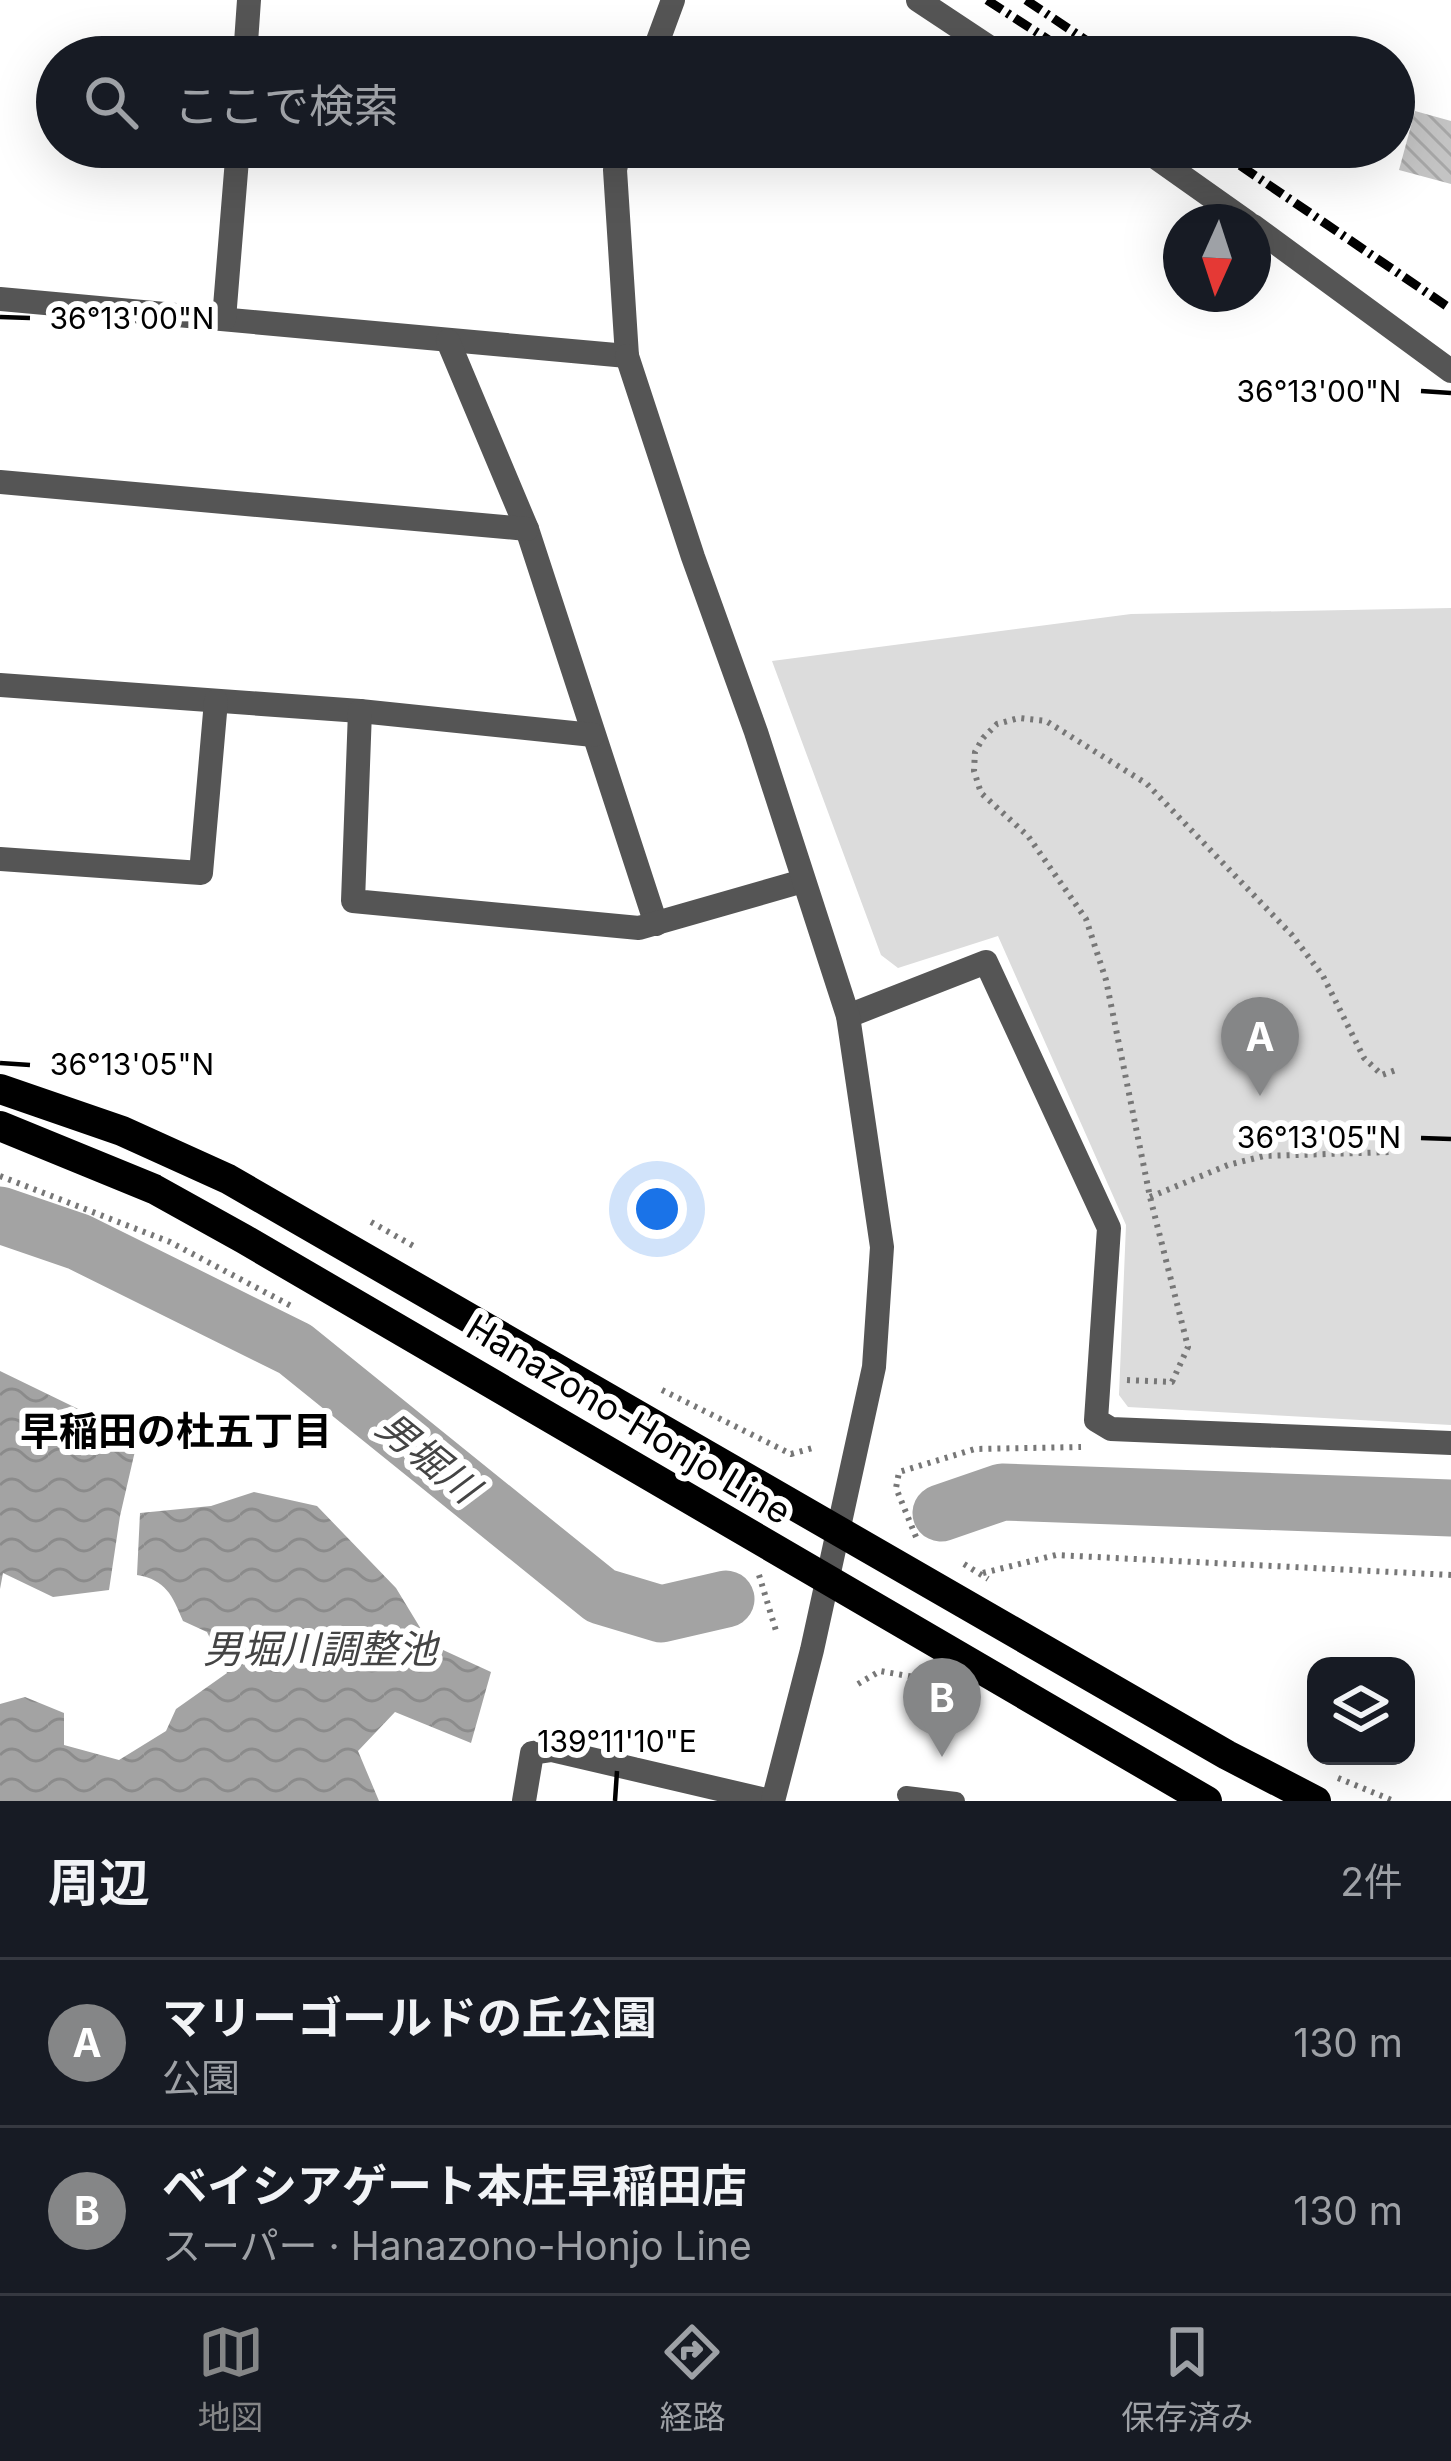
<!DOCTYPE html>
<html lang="ja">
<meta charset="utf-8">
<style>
body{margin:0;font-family:Inter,"Noto Sans JP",sans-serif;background:#242831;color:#f1f3f6}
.controls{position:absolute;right:36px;bottom:36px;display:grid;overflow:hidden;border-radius:24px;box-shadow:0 12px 48px #0002}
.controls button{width:108px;height:108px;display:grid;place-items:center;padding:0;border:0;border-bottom:3px solid #363941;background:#171b24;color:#f1f3f6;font:60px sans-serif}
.compass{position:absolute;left:1163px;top:204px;width:108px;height:108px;border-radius:50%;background:#171b24;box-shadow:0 12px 48px #0002;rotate:183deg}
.you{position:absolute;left:657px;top:1209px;width:42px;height:42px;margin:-30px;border:9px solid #fff;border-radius:50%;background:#1a73e8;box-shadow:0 0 0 18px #1a73e833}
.badge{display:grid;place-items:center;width:78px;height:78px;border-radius:50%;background:#858687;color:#fff;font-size:39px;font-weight:700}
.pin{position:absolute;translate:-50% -99px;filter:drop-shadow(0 3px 6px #0008)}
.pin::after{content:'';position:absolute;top:63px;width:42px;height:36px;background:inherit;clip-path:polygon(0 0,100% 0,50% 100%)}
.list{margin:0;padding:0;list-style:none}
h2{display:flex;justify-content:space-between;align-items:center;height:156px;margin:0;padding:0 48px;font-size:51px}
h2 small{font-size:39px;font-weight:400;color:#9ea1a6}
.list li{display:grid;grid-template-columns:78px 1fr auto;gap:36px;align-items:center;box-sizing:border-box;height:168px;padding:0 48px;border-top:3px solid #363941}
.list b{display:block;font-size:45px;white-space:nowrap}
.list p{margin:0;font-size:39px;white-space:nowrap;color:#9ea1a6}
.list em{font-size:39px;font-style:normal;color:#9ea1a6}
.icon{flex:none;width:66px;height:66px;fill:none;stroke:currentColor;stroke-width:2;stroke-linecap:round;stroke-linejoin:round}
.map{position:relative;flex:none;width:1451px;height:1801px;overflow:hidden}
.search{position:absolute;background:#171b24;box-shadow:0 12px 48px #0002;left:36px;right:36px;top:36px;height:132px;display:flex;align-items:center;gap:30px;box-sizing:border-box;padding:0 42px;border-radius:66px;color:#9ea1a6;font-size:45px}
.sheet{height:492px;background:#171b24}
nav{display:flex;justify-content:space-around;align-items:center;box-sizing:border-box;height:168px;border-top:3px solid #363941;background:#171b24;font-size:33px;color:#9ea1a6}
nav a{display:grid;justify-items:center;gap:6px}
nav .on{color:#858687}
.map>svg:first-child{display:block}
.park{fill:#dcdcdc}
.water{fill:url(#water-waves)}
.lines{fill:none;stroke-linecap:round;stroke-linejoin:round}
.river{stroke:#a3a3a3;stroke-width:57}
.building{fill:url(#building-back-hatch)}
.path{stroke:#777;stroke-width:6;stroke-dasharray:3 6;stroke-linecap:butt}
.service{stroke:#555;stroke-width:18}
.minor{stroke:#555;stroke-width:24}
.tertiary{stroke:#555;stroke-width:24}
.primary{stroke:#000;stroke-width:30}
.rail{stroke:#000;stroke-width:9;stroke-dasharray:18 6 3 6;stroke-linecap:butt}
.ticks{fill:none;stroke:#000;stroke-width:4.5}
.labels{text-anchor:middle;stroke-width:12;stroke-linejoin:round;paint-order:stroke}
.street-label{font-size:36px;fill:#000;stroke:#fff}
.neighbourhood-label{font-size:39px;font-weight:bold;fill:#000;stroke:#fff}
.water-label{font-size:39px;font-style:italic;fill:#444;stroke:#fff}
.ticks-label{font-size:30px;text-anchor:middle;fill:#000;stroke:#fff;stroke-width:12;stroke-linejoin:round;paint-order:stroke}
</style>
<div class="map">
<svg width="1451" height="1801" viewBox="0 0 1451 1801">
<defs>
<pattern id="water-waves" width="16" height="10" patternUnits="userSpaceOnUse" patternTransform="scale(3)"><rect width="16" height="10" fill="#a3a3a3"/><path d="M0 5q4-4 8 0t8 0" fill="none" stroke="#8b8b8b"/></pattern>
<pattern id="building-back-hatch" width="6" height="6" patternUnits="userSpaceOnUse" patternTransform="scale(3)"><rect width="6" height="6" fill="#c4c4c4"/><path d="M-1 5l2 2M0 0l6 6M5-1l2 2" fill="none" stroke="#a7a7a7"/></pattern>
</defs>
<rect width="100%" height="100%" fill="#fff"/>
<polygon class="park" points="1451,608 1451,1425 1128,1407 1119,1395 1126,1225 998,936 898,968 881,955 772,661 1131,614"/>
<g class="water">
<polygon points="0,1371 138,1438 120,1516 109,1590 53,1597 3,1573 0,1589"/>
<path d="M 254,1492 L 317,1506 L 396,1588 L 430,1644 L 491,1672 L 471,1743 L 395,1712 L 358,1751 L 379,1801 L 0,1801 L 0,1704 L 25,1697 L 64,1713 L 64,1745 L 119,1760 L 166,1731 L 176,1709 L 227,1673 L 207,1632 L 183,1621 C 172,1595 166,1580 137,1575 L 140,1513 L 211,1506 Z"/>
</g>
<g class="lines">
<g class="river">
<polyline points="0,1215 79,1242 295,1349 601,1596 661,1614 726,1599"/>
<polyline points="941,1513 1002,1492 1451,1508"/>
</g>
</g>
<polygon class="building" points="1415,111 1451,121 1451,184 1399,170"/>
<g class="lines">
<g class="path">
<polyline points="0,1176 170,1242 295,1308"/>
<polyline points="1150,1197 1228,1165 1264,1156 1391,1152"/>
<polyline points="371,1222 417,1248"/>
<polyline points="1127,1380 1172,1382 1188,1347 1150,1197 1106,980 1086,919 1028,836 981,793 974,771 975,752 983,738 997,724 1019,718 1046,721 1147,784 1292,935 1323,976 1364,1058 1382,1075 1396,1070"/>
<polyline points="662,1390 791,1454 816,1447"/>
<polyline points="916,1537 896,1488 899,1472 975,1449 1081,1447"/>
<polyline points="964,1564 988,1579"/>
<polyline points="983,1573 1056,1555 1451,1575"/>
<polyline points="759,1575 777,1634"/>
<polyline points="858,1684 880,1671 936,1681"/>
<polyline points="1338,1778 1394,1801"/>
</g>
<polyline class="service" points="906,1795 956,1801"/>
<g class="minor">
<polyline points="918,0 1004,57"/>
<polyline points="245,57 249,0"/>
<polyline points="652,57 673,0"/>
<polyline points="1141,147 1247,222"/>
<polyline points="1253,226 1451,371"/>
<polyline points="0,299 627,356 615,170 620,147"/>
<polyline points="224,319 238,147"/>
<polyline points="448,341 527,529 656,924"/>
<polyline points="0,482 527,529"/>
<polyline points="0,685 360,711 593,735"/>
<polyline points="360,711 353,901 639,928 803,881"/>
<polyline points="0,859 201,873 216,701"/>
<polyline points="848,1016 986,962 1109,1228 1096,1420 1111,1429 1451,1443"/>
<polyline points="524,1801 532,1753 552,1750 770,1801"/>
</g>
<polyline class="tertiary" points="627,356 693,557 756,732 848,1016 882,1247 874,1367 812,1650 773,1801"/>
<g class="primary">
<polyline points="0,1089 122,1131 228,1179 1227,1755 1316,1801"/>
<polyline points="0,1126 154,1189 244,1239 1207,1801"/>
</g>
<g class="rail">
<polyline points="987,0 1075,57"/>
<polyline points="1026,0 1111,57"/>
<polyline points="1213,147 1451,309"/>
</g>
</g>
<path class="ticks" d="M 0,317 L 30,318M 1421,391 L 1451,393M 0,1063 L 30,1065M 1421,1138 L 1451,1139M 615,1801 L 617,1771"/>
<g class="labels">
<g class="street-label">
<text transform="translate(629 1419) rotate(31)" y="13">Hanazono-Honjo Line</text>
</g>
<g class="neighbourhood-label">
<text x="176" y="1445">早稲田の杜五丁目</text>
</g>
<g class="water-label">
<text transform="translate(428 1457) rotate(39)" y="14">男堀川</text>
<text x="320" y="1663">男堀川調整池</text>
</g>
</g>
<g class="ticks-label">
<text x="132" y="329">36°13'00"N</text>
<text x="1319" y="402">36°13'00"N</text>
<text x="132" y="1075">36°13'05"N</text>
<text x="1319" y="1148">36°13'05"N</text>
<text x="617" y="1752">139°11'10"E</text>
</g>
</svg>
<div class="controls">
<button><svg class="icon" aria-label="layers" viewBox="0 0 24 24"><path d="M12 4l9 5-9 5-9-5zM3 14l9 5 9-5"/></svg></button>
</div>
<svg class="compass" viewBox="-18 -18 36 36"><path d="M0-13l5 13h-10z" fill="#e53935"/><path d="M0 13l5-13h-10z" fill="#9ea1a6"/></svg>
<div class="you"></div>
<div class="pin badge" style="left:1260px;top:1096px">A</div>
<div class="pin badge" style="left:942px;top:1757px">B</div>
<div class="search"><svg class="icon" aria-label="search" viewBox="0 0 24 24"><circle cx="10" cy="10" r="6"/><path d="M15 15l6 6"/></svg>ここで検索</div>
</div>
<section class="sheet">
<h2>周辺<small>2件</small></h2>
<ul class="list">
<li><span class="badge">A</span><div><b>マリーゴールドの丘公園</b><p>公園</p></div><em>130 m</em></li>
<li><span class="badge">B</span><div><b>ベイシアゲート本庄早稲田店</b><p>スーパー · Hanazono-Honjo Line</p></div><em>130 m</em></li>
</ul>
</section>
<nav>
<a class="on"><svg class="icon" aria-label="map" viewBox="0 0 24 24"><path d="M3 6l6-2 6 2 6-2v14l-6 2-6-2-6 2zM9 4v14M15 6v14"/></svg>地図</a>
<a><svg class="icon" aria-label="directions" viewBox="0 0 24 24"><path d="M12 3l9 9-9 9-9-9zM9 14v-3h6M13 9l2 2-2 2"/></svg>経路</a>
<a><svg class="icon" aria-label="saved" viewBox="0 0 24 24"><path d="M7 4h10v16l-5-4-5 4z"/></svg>保存済み</a>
</nav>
